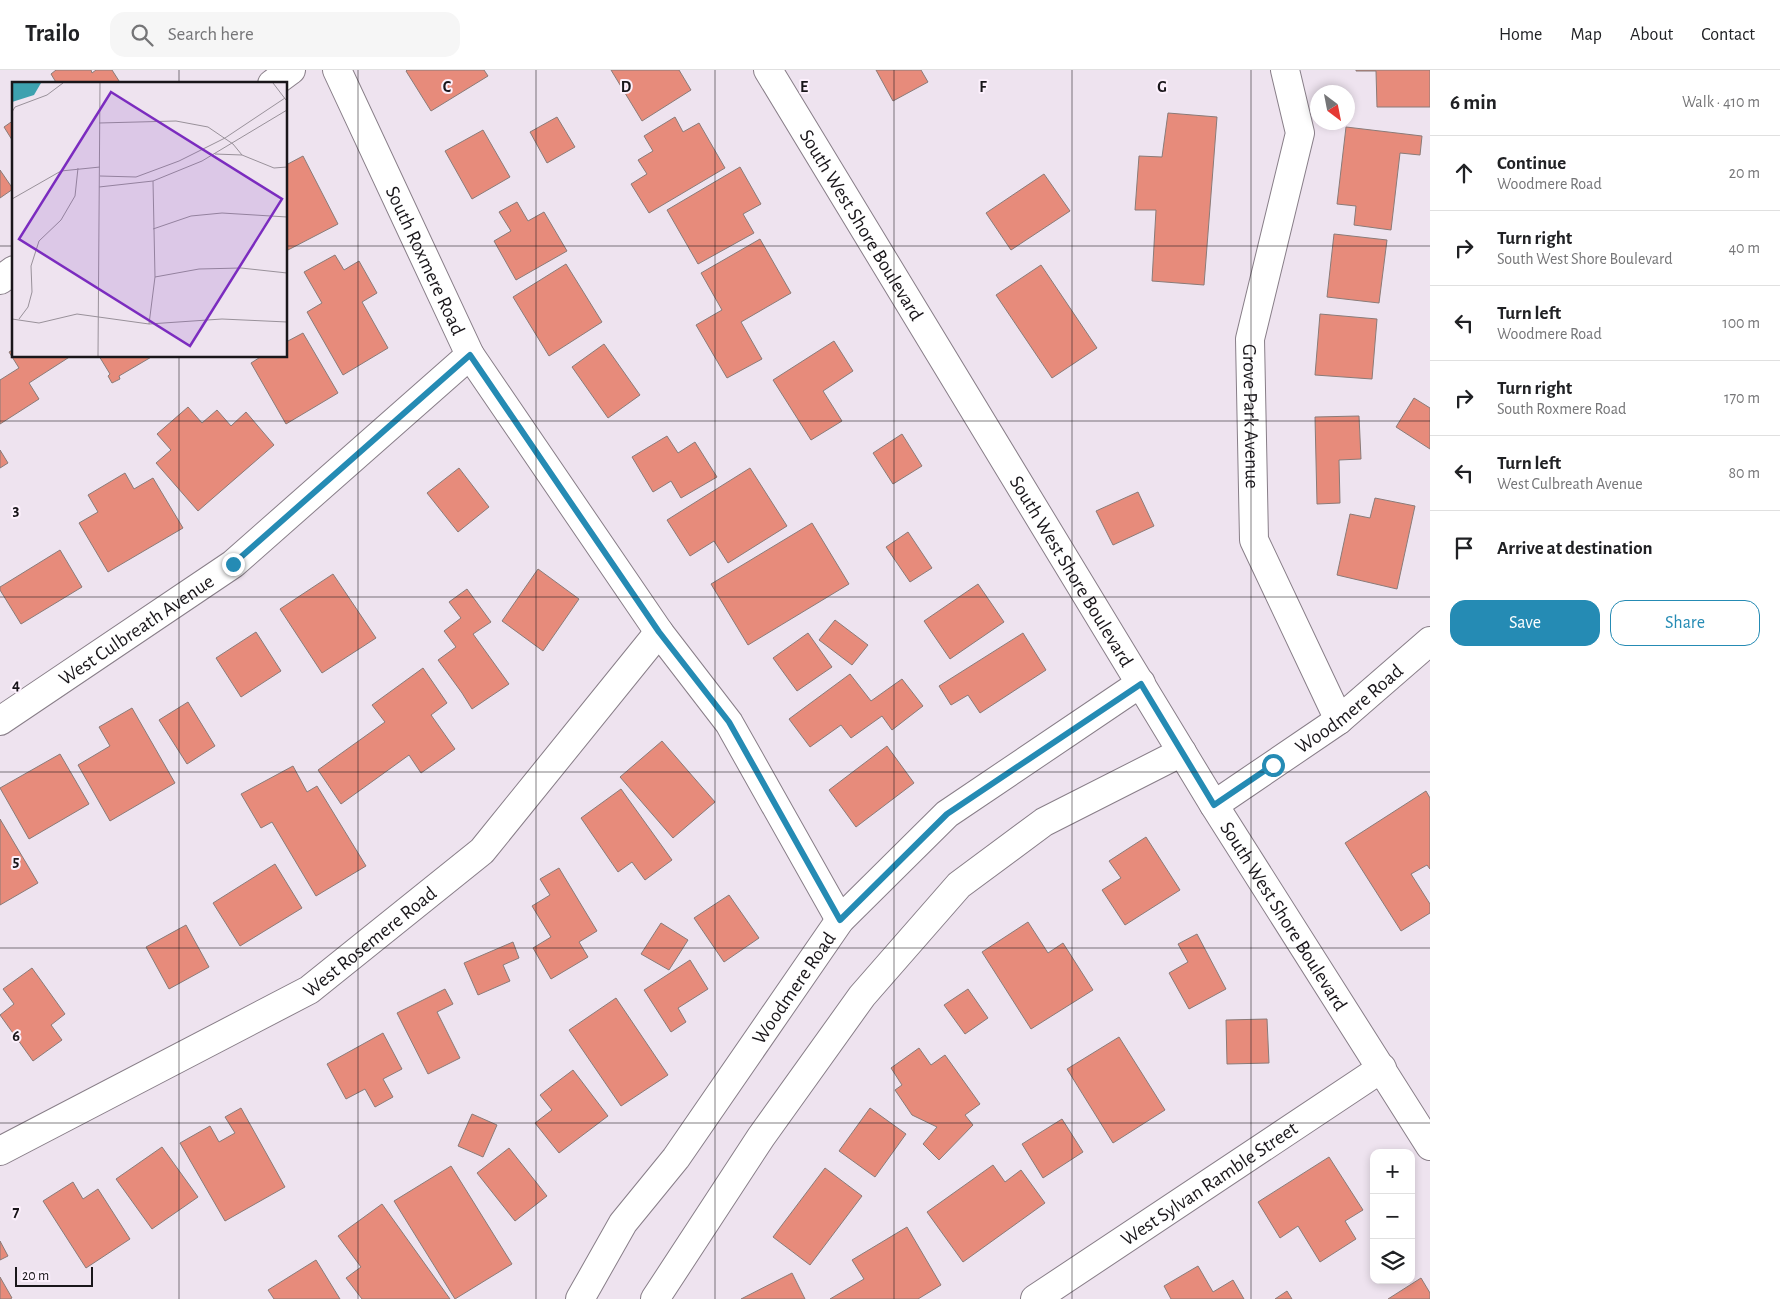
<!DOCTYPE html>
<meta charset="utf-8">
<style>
body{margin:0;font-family:"Alegreya Sans",sans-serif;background:#f6f6f6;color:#202124}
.controls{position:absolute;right:15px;bottom:15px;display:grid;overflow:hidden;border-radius:10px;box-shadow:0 2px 8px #0003}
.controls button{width:45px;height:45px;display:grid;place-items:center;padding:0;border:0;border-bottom:1px solid #e0e0e0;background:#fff;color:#202124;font:25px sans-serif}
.compass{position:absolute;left:1310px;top:15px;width:45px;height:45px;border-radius:50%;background:#fff;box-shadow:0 2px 8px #0003;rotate:148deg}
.scale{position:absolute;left:15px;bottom:12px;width:78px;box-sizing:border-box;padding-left:5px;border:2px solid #19161a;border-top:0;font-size:14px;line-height:18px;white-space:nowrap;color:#19161a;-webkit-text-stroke:4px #fcf0fc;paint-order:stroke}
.stop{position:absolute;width:15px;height:15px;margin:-11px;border:4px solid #258bb4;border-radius:50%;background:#fff}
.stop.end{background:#258bb4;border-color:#fff;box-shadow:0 1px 5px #0008}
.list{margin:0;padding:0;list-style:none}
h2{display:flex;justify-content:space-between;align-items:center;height:65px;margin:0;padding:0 20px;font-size:21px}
h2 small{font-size:16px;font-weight:400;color:#757577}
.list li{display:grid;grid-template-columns:32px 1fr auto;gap:15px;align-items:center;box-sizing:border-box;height:75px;padding:0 20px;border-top:1px solid #e0e0e0}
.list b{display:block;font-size:19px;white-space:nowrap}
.list p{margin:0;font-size:16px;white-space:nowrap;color:#757577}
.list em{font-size:16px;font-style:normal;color:#757577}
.actions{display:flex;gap:10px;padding:15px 20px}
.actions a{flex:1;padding:11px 0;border:1px solid #258bb4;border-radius:15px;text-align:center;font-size:18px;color:#258bb4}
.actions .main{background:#258bb4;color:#fff}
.icon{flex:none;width:28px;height:28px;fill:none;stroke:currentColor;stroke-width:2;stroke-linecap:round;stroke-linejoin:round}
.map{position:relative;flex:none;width:1430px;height:1229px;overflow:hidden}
header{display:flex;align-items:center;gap:30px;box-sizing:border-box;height:70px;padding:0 25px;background:#fff;border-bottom:1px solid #e0e0e0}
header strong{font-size:24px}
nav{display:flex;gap:28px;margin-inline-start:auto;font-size:18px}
.search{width:350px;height:45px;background:#f6f6f6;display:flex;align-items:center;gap:12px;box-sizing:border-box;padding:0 18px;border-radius:15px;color:#757577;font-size:19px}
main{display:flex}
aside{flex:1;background:#fff}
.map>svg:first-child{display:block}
.building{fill:#e78b7b;stroke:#8a7b78}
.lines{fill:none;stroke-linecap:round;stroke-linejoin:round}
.minor-casing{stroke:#887e88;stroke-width:30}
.minor{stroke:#fff;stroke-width:28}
.route{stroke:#258bb4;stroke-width:6}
.grid{fill:none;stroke:#19161a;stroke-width:1;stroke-opacity:0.55}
.labels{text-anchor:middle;stroke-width:4;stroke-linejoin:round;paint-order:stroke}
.street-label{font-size:20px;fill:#19161a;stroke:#fcf0fc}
.inset-road{fill:none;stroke:#99919a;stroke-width:1}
.view{fill:#7b2cbf;fill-opacity:0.15;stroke:#7b2cbf;stroke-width:2.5}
.inset-edge{fill:none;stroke:#19161a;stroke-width:2.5}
.grid-label{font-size:16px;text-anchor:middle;font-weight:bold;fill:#19161a;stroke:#fcf0fc;stroke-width:4;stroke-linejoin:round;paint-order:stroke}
</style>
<header>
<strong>Trailo</strong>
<div class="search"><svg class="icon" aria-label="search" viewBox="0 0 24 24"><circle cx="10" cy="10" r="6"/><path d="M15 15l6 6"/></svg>Search here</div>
<nav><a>Home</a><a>Map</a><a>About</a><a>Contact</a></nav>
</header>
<main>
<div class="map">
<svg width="1430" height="1229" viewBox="0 0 1430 1229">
<rect width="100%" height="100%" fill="#eee3ef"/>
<g class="building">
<polygon points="56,0 91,0 92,3 96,0 112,0 121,14 57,14 51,4"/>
<polygon points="407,0 484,0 488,6 431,41 406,1"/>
<polygon points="611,0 679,0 691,20 642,51"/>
<polygon points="876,0 921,0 928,12 893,31"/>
<polygon points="1356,0 1430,0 1430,37 1377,37 1376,1 1356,1"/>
<polygon points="1168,43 1217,47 1204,215 1152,211 1156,140 1135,140 1139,86 1162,87"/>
<polygon points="557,47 575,77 547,93 530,62"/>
<polygon points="675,47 683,62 699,53 725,98 649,143 631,114 647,104 638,90 653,81 644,66"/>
<polygon points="14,50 14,73 4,57"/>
<polygon points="1346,57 1422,66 1420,85 1400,83 1391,160 1354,155 1356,136 1337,134"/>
<polygon points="483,60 510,107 472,129 445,81"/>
<polygon points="303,86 338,154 286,181 286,95"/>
<polygon points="740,97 761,134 743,144 754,163 698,194 667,140"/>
<polygon points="0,100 13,119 0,128"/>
<polygon points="1044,104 1070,141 1011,180 986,143"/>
<polygon points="517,132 528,151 544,142 567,181 516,210 494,171 511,161 499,142"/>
<polygon points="1334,164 1387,170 1379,233 1327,227"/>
<polygon points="760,169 791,223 741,252 762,289 727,308 696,255 722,240 701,203"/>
<polygon points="335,185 344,200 359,191 377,223 362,232 388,278 343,305 307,242 322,233 304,202"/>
<polygon points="566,194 602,252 549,286 513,227"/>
<polygon points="1041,195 1097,278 1052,308 996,225"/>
<polygon points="1320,244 1377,249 1372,309 1315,305"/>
<polygon points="303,263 338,323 286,354 251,293 262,286 286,286 286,272"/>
<polygon points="834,271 853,301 823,321 842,351 811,370 773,310"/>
<polygon points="604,274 640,325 608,348 572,297"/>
<polygon points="14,279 14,286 71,286 29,313 39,329 0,354 0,310 19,298 9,282"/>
<polygon points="99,286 153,286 119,306 120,309 112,313 108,306 110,304"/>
<polygon points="1414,328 1430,338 1430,379 1396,357"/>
<polygon points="188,337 202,353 217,340 231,356 246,342 274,375 198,441 156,393 171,380 157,364"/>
<polygon points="1359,346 1361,389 1339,390 1340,433 1317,434 1315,347"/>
<polygon points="902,364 922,396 893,414 873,383"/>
<polygon points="667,366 678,383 695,372 717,407 681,428 671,411 653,422 632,387"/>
<polygon points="0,380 8,393 0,398"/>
<polygon points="459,398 489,437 458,462 427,423"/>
<polygon points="750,398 787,456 728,493 714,471 690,486 667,450"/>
<polygon points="125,403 134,419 153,408 183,458 108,502 79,453 98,442 88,425"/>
<polygon points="1138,422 1154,456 1113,475 1096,441"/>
<polygon points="1375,428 1415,436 1397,519 1337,505 1350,444 1370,448"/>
<polygon points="812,453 849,514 748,575 711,514"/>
<polygon points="908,462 932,498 910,512 886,477"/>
<polygon points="60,480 82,517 21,554 0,520 0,517"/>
<polygon points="538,499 579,529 543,581 502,551"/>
<polygon points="333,504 376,568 322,603 280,539"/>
<polygon points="978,514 1004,552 950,589 924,551"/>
<polygon points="467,519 491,552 473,564 509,614 472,639 462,623 438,590 456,577 444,561 461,548 449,532"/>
<polygon points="835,550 868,575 852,595 819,570"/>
<polygon points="256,562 281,601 241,627 216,588"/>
<polygon points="808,563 832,597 797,621 773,588"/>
<polygon points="1023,563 1046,600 980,643 968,625 951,635 939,616"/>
<polygon points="423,598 447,633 431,645 455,679 421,703 409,685 341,734 318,700 385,652 372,635"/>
<polygon points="850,604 871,631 902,609 923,636 892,660 882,646 851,668 841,655 810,677 789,649"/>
<polygon points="188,632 215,676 187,694 159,650"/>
<polygon points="132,638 175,713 110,751 78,695 110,676 99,657"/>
<polygon points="662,671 715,732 673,768 620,707"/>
<polygon points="887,676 914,713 856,757 829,720"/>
<polygon points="60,684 89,734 29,769 0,718"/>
<polygon points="293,696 307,722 317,716 366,796 316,826 272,752 261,758 241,724"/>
<polygon points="621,719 672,790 645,810 632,792 618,802 581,748"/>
<polygon points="1426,721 1430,728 1430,799 1427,795 1411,804 1430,834 1430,843 1401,861 1345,773"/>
<polygon points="0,749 38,813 0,835"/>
<polygon points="1146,767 1180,820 1125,855 1102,820 1121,808 1109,791"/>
<polygon points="275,794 302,838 240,876 213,833"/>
<polygon points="559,798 597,861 579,872 588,887 551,909 533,878 551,867 532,836 550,825 540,809"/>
<polygon points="729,825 759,868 724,892 694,848"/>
<polygon points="1028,852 1048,883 1063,873 1093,920 1031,959 982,882"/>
<polygon points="661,853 688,870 669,900 641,884"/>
<polygon points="186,855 209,897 169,919 146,877"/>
<polygon points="1197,864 1226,919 1189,939 1169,903 1188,892 1178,874"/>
<polygon points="513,872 519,888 503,895 510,911 478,925 464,893"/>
<polygon points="690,890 708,919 678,938 686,952 671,962 644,920"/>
<polygon points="32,898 65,944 51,955 62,970 33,991 0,945 14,934 3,919"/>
<polygon points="445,919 453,934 437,942 460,988 428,1004 397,943"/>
<polygon points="968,919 988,948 965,964 944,935"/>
<polygon points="616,928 668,1005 621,1036 569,960"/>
<polygon points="1267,949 1269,993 1227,994 1226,950"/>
<polygon points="383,963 402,999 383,1009 393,1027 375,1037 365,1019 346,1029 327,994"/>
<polygon points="1119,967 1165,1040 1113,1073 1067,999"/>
<polygon points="919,978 931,995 945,985 980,1034 965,1045 973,1055 939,1090 923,1074 937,1057 912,1045 895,1020 902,1015 891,998"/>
<polygon points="573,1000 608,1046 559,1083 535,1053 552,1040 540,1025"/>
<polygon points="241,1038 285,1117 225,1151 180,1073 210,1056 219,1072 235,1063 225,1047"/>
<polygon points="870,1038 906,1064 875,1107 839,1081"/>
<polygon points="472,1044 497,1055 483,1087 458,1076"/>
<polygon points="1062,1049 1083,1082 1043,1108 1022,1074"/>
<polygon points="162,1077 198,1127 152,1159 116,1109"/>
<polygon points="509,1078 547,1126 515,1151 477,1103"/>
<polygon points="1329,1087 1363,1140 1345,1151 1356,1169 1320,1192 1298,1156 1280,1168 1258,1132"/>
<polygon points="993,1095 1005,1112 1021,1100 1045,1133 963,1192 927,1142"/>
<polygon points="451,1096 512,1194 455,1229 394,1131"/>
<polygon points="825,1098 862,1126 810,1195 773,1167"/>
<polygon points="73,1112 83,1129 98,1119 130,1169 86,1198 43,1131"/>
<polygon points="382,1134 450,1229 362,1229 346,1208 361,1197 338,1166"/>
<polygon points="907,1157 941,1215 918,1229 830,1229 864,1209 852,1190"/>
<polygon points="0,1171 8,1186 0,1190"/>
<polygon points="316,1190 340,1229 274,1229 268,1220"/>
<polygon points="1198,1196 1213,1222 1233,1210 1244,1229 1171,1229 1164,1216"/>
<polygon points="792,1203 805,1229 741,1229"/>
<polygon points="0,1207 12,1228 10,1229 0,1229"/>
<polygon points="1421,1208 1430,1223 1430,1229 1388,1229"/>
<polygon points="1287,1221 1292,1229 1275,1229"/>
</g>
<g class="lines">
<defs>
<g id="minor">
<path id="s1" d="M 337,0 L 470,285 L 659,562 L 729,653 L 840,850"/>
<path id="s2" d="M 768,0 L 1214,735 L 1430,1076"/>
<path id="s3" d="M 1285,0 L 1300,63 L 1250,269 L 1254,470 L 1339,650"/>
<polyline points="272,14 291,0"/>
<polyline points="0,210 14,200"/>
<path id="s4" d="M 0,651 L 233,494 L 470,285"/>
<path id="s5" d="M 1214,735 L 1339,650 L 1430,571"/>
<path id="s6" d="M 0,1081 L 309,920 L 482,781 L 659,562"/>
<path id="s7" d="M 580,1229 L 623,1153 L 676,1088 L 840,850 L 947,744 L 1141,613"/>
<polyline points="655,1229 761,1067 862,926 959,815 1044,752 1182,682"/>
<path id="s8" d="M 1035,1229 L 1382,998"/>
</g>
</defs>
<use href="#minor" class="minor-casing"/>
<use href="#minor" class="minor"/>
</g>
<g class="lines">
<polyline class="route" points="233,494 470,285 659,562 729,652 840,850 947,744 1141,614 1214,735 1273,695"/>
</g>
<path class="grid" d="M 179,0 L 179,14M 358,0 L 358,1229M 536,0 L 536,1229M 715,0 L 715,1229M 894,0 L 894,1229M 1072,0 L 1072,1229M 1251,0 L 1251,1229M 0,176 L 14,176M 286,176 L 1430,176M 179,286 L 179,1229M 0,351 L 1430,351M 0,527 L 1430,527M 0,702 L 1430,702M 0,878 L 1430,878M 0,1053 L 1430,1053"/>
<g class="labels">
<g class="street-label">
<text dy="7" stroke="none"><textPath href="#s2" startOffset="181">South West Shore Boulevard</textPath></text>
<text dy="7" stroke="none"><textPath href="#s1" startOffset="210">South Roxmere Road</textPath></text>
<text dy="7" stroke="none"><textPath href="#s3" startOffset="354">Grove Park Avenue</textPath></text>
<text dy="7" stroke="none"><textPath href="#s2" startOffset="586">South West Shore Boulevard</textPath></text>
<text dy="7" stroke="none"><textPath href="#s4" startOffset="164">West Culbreath Avenue</textPath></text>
<text dy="7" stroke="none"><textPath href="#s5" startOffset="166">Woodmere Road</textPath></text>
<text dy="7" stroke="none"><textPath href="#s2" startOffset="991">South West Shore Boulevard</textPath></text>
<text dy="7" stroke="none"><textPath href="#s6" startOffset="426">West Rosemere Road</textPath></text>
<text dy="7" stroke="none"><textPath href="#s7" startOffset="378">Woodmere Road</textPath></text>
<text dy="7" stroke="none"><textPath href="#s8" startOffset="209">West Sylvan Ramble Street</textPath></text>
</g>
</g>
<g transform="translate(12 12)">
<rect width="275" height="275" fill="#eee3ef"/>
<path d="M 0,1 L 29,1 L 22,13 L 0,20 Z" fill="#3da1af"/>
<path class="inset-road" d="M 261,1 L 274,18M 0,30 L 3,25 L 35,13 L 51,1M 87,41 L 164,39 L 196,45 L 221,62 L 230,73 L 262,86 L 275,85M 203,72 L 230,73M 88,94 L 124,95 L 167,79 L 213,56 L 273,16M 87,105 L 141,99 L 190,79 L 275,28M 0,117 L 49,89 L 88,85M 141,147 L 179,134 L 210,131 L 275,135M 143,195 L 187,187 L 229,186 L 275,191M 0,237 L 27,241 L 65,232 L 137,242 L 210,237 L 275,240M 7,237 L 16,225 L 20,210 L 19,184 L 27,159 L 49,138 L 63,114 L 66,86M 137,242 L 143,195 L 141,99M 86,274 L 88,1"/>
<path class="view" d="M 99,10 L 270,117 L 178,264 L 7,157 Z"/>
<rect width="275" height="275" class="inset-edge"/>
</g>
<g class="grid-label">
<text x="447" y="22">C</text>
<text x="626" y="22">D</text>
<text x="804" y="22">E</text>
<text x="983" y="22">F</text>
<text x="1162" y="22">G</text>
<text x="16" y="445">3</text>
<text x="16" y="620">4</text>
<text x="16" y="796">5</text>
<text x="16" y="971">6</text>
<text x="16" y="1147">7</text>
</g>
</svg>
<div class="controls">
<button>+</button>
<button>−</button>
<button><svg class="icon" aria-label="layers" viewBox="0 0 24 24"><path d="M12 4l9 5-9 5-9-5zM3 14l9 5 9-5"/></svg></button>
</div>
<svg class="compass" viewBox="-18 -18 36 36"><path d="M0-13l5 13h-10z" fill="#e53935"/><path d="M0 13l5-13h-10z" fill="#757577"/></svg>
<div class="scale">20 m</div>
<div class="stop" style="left:1273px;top:695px"></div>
<div class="stop end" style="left:233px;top:494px"></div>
</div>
<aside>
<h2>6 min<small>Walk · 410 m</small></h2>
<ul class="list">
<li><svg class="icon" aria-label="ahead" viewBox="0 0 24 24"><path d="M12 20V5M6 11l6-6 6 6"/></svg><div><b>Continue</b><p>Woodmere Road</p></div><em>20 m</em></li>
<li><svg class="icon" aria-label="right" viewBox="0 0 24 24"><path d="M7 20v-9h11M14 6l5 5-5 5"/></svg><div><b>Turn right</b><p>South West Shore Boulevard</p></div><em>40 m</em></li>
<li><svg class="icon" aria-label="left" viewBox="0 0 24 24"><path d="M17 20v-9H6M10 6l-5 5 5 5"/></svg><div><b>Turn left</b><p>Woodmere Road</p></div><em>100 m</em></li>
<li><svg class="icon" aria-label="right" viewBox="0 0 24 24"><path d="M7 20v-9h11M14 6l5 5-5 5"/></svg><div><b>Turn right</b><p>South Roxmere Road</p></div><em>170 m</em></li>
<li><svg class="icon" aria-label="left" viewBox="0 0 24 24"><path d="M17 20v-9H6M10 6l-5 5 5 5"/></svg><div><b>Turn left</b><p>West Culbreath Avenue</p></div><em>80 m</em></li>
<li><svg class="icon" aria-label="arrive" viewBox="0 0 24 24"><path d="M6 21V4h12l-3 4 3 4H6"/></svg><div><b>Arrive at destination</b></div></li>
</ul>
<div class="actions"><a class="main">Save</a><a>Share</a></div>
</aside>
</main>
